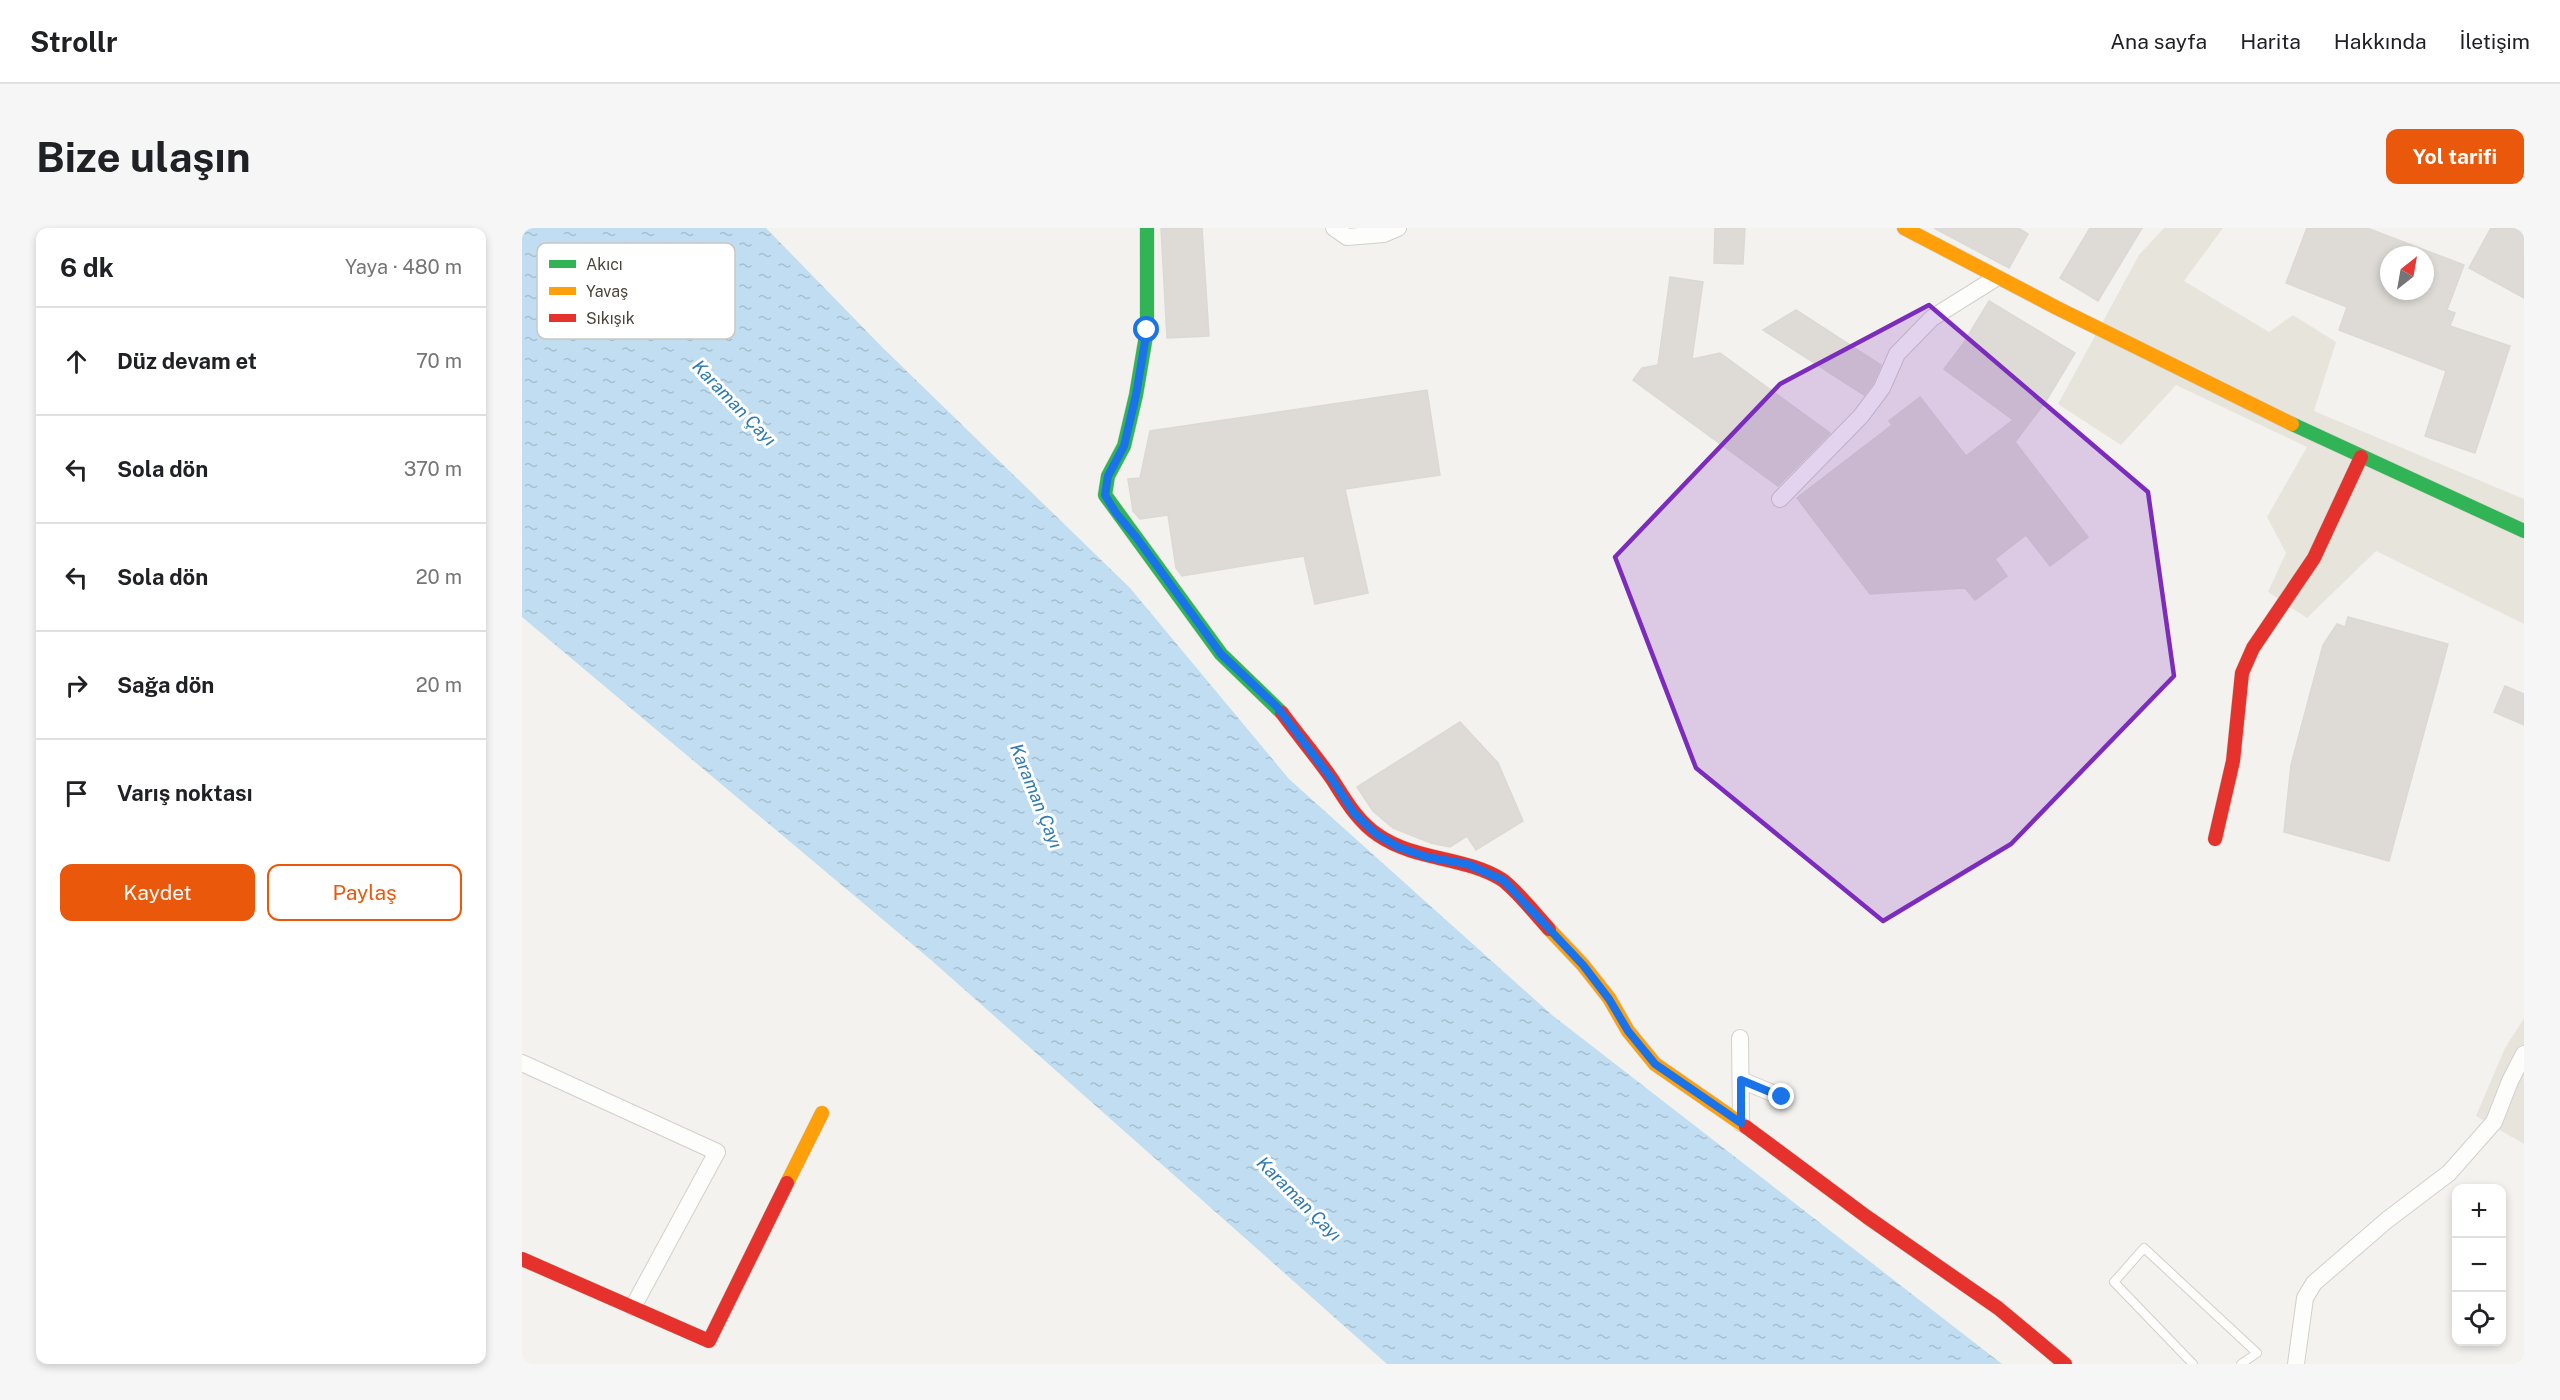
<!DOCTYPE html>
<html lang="tr">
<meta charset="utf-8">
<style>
body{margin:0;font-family:"Public Sans",sans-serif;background:#f6f6f6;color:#202124}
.controls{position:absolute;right:18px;bottom:18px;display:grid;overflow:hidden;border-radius:12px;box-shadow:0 3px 9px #0003}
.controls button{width:54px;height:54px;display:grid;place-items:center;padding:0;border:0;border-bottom:2px solid #e0e0e0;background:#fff;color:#202124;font:30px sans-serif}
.compass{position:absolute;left:1858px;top:18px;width:54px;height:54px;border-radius:50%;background:#fff;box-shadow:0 3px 9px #0003;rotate:31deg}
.stop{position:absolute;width:18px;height:18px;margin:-14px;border:4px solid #1a73e8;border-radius:50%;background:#fff}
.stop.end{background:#1a73e8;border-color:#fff;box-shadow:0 2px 6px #0008}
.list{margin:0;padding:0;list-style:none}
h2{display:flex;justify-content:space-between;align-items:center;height:78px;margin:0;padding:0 24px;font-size:26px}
h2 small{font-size:20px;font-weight:400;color:#757577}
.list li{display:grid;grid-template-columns:39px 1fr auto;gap:18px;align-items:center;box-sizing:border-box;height:108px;padding:0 24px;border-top:2px solid #e0e0e0}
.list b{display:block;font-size:22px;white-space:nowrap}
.list em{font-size:20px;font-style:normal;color:#757577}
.actions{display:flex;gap:12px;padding:18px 24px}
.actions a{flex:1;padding:14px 0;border:2px solid #ea580c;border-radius:12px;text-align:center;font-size:21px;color:#ea580c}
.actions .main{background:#ea580c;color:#fff}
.icon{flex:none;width:33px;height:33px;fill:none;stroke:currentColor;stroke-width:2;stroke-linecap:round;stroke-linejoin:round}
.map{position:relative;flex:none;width:2002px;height:1136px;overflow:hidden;border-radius:12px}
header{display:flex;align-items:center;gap:36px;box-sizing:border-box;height:84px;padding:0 30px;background:#fff;border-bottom:2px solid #e0e0e0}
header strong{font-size:28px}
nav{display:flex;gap:33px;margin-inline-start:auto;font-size:21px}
.intro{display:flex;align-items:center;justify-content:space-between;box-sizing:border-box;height:144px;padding:0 36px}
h1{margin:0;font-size:42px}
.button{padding:15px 27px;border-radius:12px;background:#ea580c;color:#fff;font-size:21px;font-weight:700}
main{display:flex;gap:36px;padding:0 36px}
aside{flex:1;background:#fff;border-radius:12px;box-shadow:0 3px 9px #0003}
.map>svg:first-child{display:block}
.residential{fill:#e7e4dc}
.water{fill:url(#water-ripples)}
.building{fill:#dedbd6;stroke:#dcd9d4;stroke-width:1.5;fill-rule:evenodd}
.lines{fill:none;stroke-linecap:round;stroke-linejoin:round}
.lane-casing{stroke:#d2d0cb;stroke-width:10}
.street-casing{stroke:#d2d0cb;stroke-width:18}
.fast-casing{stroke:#d3cfc5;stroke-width:15}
.slow-casing{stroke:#d3cfc5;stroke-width:15}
.jam-casing{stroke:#d3cfc5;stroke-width:15}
.lane{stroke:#fdfdfc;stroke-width:8}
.street{stroke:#fdfdfc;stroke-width:16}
.fast{stroke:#30b455;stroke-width:14}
.slow{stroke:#ff9f0a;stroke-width:14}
.jam{stroke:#e5322d;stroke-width:14}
.route{stroke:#1a73e8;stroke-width:8}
.marked{fill:#7b2cbf;fill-opacity:0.2;stroke:#7b2cbf;stroke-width:4.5;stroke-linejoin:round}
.labels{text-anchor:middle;stroke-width:6;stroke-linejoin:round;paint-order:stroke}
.water-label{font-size:18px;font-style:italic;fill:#2e7ab2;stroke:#fff}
.key{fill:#fff;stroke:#c9c7c4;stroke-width:1.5}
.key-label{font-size:16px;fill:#4b4439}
</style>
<header>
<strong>Strollr</strong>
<nav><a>Ana sayfa</a><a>Harita</a><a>Hakkında</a><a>İletişim</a></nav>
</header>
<div class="intro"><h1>Bize ulaşın</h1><a class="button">Yol tarifi</a></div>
<main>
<aside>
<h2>6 dk<small>Yaya · 480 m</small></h2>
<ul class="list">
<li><svg class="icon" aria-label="ahead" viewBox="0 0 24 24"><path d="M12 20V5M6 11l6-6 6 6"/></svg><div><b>Düz devam et</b></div><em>70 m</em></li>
<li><svg class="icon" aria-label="left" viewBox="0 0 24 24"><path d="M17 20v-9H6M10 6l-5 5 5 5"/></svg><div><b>Sola dön</b></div><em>370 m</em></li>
<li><svg class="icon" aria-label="left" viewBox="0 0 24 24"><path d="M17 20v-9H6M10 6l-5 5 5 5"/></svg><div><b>Sola dön</b></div><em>20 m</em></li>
<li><svg class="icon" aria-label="right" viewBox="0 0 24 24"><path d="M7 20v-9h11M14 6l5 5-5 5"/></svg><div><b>Sağa dön</b></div><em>20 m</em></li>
<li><svg class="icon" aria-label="arrive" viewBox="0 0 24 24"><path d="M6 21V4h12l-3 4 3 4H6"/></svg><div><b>Varış noktası</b></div></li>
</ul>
<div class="actions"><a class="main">Kaydet</a><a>Paylaş</a></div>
</aside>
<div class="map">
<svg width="2002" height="1136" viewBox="0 0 2002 1136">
<defs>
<pattern id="water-ripples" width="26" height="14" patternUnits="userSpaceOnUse" patternTransform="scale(1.5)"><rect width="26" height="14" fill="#c0ddf1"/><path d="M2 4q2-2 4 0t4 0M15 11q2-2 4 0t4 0" fill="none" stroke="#a6bfcf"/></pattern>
</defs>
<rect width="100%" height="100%" fill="#f4f2ee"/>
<g class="residential">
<polygon points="1642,0 1701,0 1662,53 1747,104 1771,87 1814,114 1792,183 2002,271 2002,396 1854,323 1785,390 1746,364 1764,325 1745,289 1785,219 1654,157 1599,217 1536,176 1617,27"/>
<polygon points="2002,790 2002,916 1954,888 1983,820"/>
</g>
<polygon class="water" points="0,0 244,0 360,119 608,360 767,551 1030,787 1480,1136 865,1136 409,732 0,389"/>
<g class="building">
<polygon points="639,0 680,0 687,108 645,110"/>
<polygon points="1193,0 1223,0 1221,36 1192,35"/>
<polygon points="1412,0 1496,0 1506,6 1487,40"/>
<polygon points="1568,0 1620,0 1576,73 1538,50"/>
<path d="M 1785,0 L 1845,0 L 1942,37 L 1925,82 L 1933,85 L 1928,98 L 1988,118 L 1953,225 L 1903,208 L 1924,143 L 1817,102 L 1825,79 L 1764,55 ZM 1867,27 L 1903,27 L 1903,63 L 1867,63 Z"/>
<polygon points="1969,0 2002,0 2002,70 1947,40"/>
<polygon points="1148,49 1181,54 1170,131 1198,125 1308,205 1256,258 1111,152 1120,140 1136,137"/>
<polygon points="1467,73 1553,125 1524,173 1493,214 1566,309 1528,338 1504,307 1473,331 1485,348 1453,372 1443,360 1348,366 1275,270 1370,197 1367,193 1398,169 1444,228 1491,192 1422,141 1441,116"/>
<polygon points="1274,82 1359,137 1351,155 1342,167 1241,102"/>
<polygon points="905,162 918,247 823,261 846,365 793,376 782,328 660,348 654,340 646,287 618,291 611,283 606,251 618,250 628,203"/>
<polygon points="1826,389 1926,416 1867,633 1762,604 1769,537 1801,417 1815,396 1823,399"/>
<polygon points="1983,458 2002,466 2002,497 1972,484"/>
<polygon points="938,494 976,535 1001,593 954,622 945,608 928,619 909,615 871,600 851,583 835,559"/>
</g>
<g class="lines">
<defs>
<polyline id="lane" points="1671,1136 1592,1054 1622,1020 1735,1125 1719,1136"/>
<g id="street">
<polyline points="812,0 825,9 862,6 876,0"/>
<polyline points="1258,271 1339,188 1360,160 1375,126 1410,90 1474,50"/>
<polyline points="1218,810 1219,895"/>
<polyline points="0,835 195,924 111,1079"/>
<polyline points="1219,852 1260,869"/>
<polyline points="1774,1136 1783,1070 1792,1055 1865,992 1927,945 1972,894 1988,853 2002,826"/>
</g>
<g id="fast">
<polyline points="625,0 625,102 614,167 602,218 586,248 583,267 699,426 760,485"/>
<polyline points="1770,196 2002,303"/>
</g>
<g id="slow">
<polyline points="1382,0 1535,80 1770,196"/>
<polyline points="1027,701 1061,737 1087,770 1106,803 1133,836 1224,899"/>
<polyline points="265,955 300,885"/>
</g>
<g id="jam">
<path d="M 760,485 C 776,507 794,528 810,551 C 823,571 835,593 856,607 C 894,633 941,628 979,651 C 993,660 1015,688 1027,701"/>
<polyline points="1693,611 1711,533 1720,445 1731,420 1792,330 1839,229"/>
<polyline points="1224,899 1345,989 1476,1080 1543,1136"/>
<polyline points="0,1031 187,1113 265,955"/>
</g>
</defs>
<use href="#lane" class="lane-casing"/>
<use href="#street" class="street-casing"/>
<use href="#fast" class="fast-casing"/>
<use href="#slow" class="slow-casing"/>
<use href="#jam" class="jam-casing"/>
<use href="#lane" class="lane"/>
<use href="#street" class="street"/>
<use href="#fast" class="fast"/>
<use href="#slow" class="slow"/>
<use href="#jam" class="jam"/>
</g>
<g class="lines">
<polyline class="route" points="625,102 614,167 602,218 586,248 583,267 594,285 614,309 699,426 755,479 809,550 832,585 854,606 876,619 905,629 945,636 981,652 1061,737 1087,771 1106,803 1133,836 1219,895 1219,852 1260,869"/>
</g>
<path class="marked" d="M 1407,77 L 1626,264 L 1652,448 L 1489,616 L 1361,693 L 1174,540 L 1093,329 L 1258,156 Z"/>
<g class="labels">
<g class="water-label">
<text transform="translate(212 175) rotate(46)" y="6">Karaman Çayı</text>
<text transform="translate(514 568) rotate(68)" y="6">Karaman Çayı</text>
<text transform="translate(777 971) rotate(45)" y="6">Karaman Çayı</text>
</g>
</g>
<rect x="15" y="15" width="198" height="96" rx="9" class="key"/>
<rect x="27" y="32" width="27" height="8" fill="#30b455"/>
<rect x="27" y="59" width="27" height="8" fill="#ff9f0a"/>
<rect x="27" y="86" width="27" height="8" fill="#e5322d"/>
<g class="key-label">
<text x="64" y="42">Akıcı</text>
<text x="64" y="69">Yavaş</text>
<text x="64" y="96">Sıkışık</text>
</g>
</svg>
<div class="controls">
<button>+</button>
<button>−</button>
<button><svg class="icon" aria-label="locate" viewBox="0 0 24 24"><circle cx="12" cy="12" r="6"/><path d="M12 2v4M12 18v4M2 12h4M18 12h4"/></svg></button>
</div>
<svg class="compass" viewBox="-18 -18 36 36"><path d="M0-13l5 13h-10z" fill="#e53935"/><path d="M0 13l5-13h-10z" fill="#757577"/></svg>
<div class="stop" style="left:625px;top:102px"></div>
<div class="stop end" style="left:1260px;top:869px"></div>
</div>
</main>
